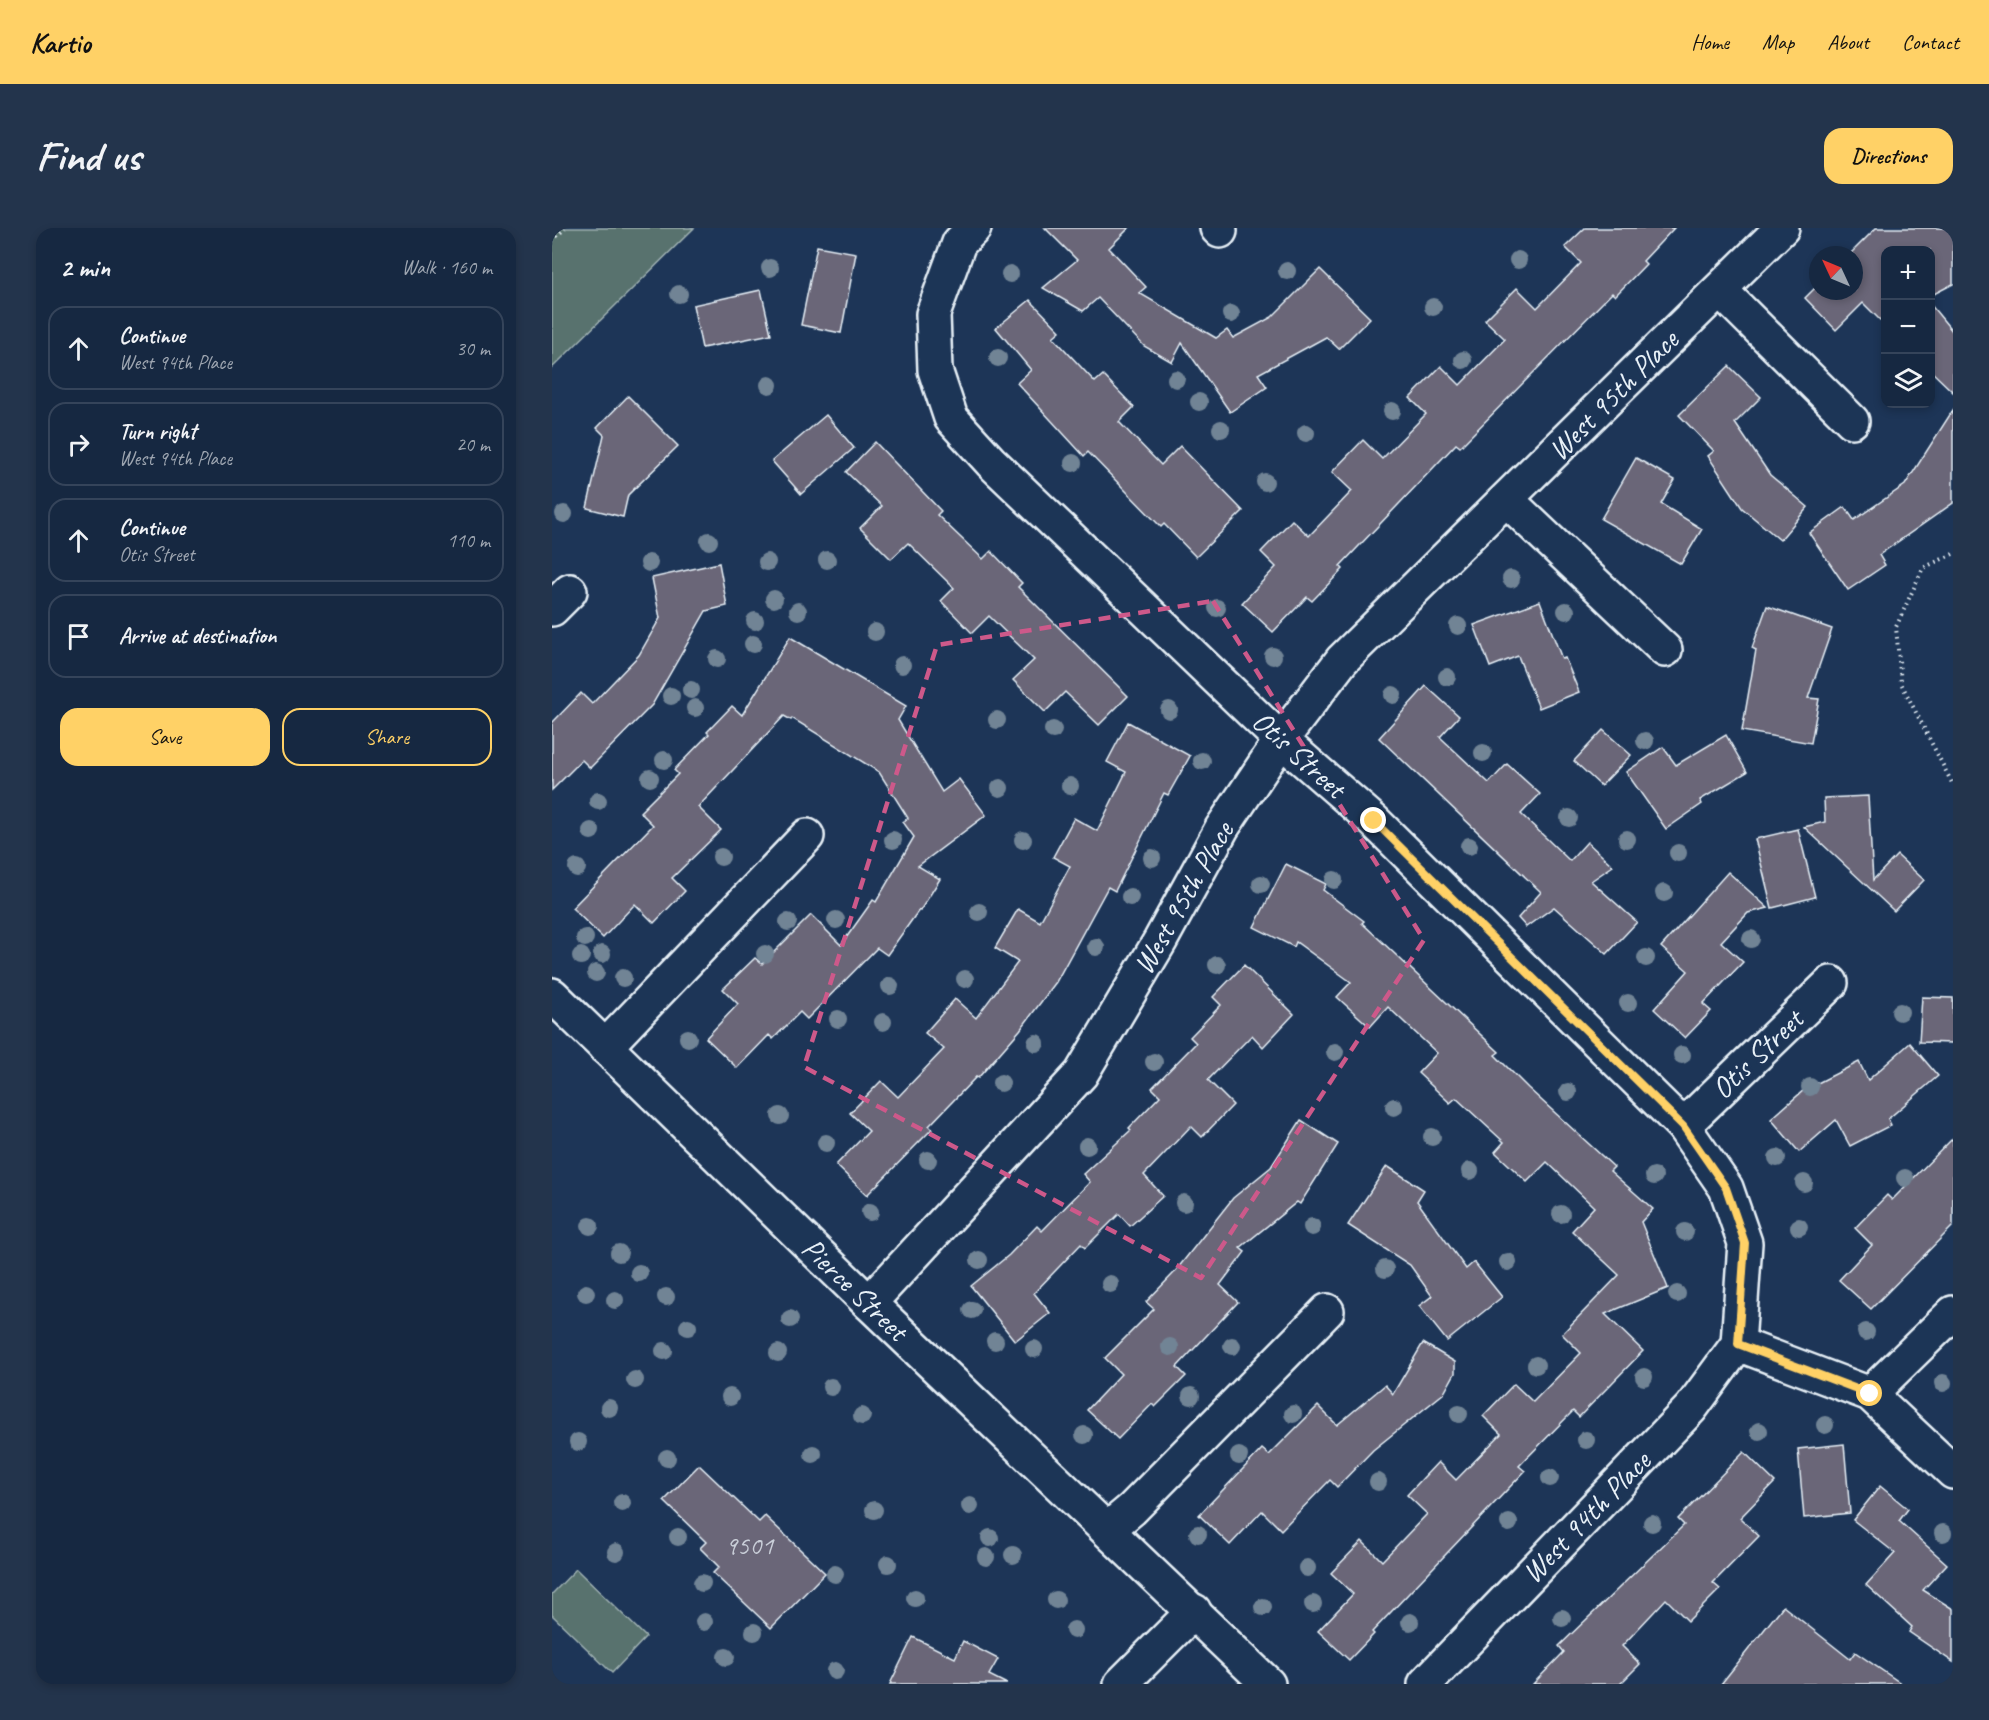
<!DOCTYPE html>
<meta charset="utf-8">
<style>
body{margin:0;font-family:Caveat,sans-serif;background:#23344c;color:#f1f3f6}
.controls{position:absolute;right:18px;top:18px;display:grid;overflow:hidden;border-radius:12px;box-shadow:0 3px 9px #0003}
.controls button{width:54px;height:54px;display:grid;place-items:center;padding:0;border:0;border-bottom:2px solid #35445a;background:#162841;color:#f1f3f6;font:30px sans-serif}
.compass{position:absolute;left:1257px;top:18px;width:54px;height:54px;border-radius:50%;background:#162841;box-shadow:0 3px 9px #0003;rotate:314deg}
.stop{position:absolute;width:18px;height:18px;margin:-14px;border:4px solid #ffd166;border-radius:50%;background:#fff}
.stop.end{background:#ffd166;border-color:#fff;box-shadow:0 2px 6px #0008}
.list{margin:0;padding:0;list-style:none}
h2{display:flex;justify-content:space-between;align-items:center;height:78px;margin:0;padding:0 24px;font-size:26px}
h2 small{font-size:20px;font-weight:400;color:#9ea6b1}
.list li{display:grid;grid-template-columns:39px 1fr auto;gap:18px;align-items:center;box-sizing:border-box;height:84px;margin:0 12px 12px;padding:0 12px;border:2px solid #35445a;border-radius:18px}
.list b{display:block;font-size:22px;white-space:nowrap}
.list p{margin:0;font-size:20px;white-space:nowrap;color:#9ea6b1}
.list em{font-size:20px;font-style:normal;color:#9ea6b1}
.actions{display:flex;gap:12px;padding:18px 24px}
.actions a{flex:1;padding:14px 0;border:2px solid #ffd166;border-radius:18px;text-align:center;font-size:21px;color:#ffd166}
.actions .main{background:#ffd166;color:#111}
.icon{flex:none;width:33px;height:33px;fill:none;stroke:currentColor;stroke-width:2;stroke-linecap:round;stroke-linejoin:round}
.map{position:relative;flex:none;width:1401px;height:1456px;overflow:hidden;border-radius:18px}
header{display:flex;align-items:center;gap:36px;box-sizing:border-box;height:84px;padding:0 30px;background:#ffd166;color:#111}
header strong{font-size:28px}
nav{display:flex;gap:33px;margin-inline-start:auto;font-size:21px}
.intro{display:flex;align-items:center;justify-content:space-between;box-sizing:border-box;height:144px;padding:0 36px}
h1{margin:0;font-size:42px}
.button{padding:15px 27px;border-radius:18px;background:#ffd166;color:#111;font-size:21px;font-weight:700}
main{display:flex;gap:36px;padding:0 36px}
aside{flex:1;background:#162841;border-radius:18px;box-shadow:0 3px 9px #0003}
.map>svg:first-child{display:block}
.green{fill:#58726e;stroke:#a0b2b3;stroke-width:1.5}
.building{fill:#6b6678;stroke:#e8f1f8;stroke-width:1.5}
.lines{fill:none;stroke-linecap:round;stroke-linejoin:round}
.minor-casing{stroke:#e8f1f8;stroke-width:38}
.path{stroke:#e8f1f8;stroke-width:4;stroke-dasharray:1.5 4.5;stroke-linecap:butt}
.minor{stroke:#1d3557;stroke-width:33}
.tree{fill:#718495}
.route{stroke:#ffd166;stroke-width:8}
.marked{fill:none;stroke:#cd598a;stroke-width:4.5;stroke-dasharray:12 8;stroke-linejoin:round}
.labels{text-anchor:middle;stroke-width:6;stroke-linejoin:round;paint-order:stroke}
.number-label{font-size:27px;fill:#c9ced8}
.street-label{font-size:30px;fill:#e8f1f8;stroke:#1d3557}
</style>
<header>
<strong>Kartio</strong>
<nav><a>Home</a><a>Map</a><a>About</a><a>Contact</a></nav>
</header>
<div class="intro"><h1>Find us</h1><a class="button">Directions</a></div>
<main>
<aside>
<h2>2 min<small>Walk · 160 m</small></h2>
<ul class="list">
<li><svg class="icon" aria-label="ahead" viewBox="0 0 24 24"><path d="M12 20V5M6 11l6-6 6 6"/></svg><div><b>Continue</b><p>West 94th Place</p></div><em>30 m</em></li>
<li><svg class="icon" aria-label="right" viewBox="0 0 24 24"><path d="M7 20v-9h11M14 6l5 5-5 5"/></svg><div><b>Turn right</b><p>West 94th Place</p></div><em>20 m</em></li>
<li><svg class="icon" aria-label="ahead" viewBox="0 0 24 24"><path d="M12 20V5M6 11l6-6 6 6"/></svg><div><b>Continue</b><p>Otis Street</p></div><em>110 m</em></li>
<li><svg class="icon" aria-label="arrive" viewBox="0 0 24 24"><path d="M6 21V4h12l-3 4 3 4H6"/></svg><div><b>Arrive at destination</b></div></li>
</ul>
<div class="actions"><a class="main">Save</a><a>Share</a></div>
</aside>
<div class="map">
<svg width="1401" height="1456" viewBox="0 0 1401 1456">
<rect width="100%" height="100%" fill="#1d3557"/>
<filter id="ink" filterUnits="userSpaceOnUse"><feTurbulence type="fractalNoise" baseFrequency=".0167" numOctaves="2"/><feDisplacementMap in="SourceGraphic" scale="12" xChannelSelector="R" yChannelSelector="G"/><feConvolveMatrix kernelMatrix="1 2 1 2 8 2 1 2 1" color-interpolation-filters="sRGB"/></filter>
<g filter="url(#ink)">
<g class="green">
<polygon points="0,0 142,0 0,140"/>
<polygon points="24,1341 94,1409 60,1445 0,1387 0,1366"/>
</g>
<g class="building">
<polygon points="493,0 577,0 557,20 594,59 587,65 664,110 675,102 681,110 720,89 768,41 818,90 787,121 774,109 706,146 715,159 678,184 630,115 620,134 592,118 546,70 531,83 491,60 525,32"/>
<polygon points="1033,0 1122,0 1091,33 1094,36 1063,68 1060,65 908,219 904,216 788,338 791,341 760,373 755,369 721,404 690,375 724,339 709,324 740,292 757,308 800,263 780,244 811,212 830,231 874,186 858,170 889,138 908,157 953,111 933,92 965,60 985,80 1029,35 1013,19"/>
<polygon points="1324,0 1401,0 1401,56 1378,68 1378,22 1334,22 1334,98 1311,75 1284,102 1253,70 1266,57 1266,63 1302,63 1302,27 1297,27"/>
<polygon points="265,18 304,25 289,105 249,97"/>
<polygon points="209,62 219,106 150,120 141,77"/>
<polygon points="478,72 508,103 501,109 543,154 551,147 582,179 567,194 609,237 628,218 691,283 644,329 612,296 609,299 536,224 532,228 465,155 479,142 444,100"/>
<polygon points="1378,76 1401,104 1401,164 1378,142"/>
<polygon points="1177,138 1209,169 1183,195 1218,247 1256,279 1228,312 1190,280 1156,228 1162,223 1127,187"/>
<polygon points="76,168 126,218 76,267 71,289 35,280 52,207 45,200"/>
<polygon points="1401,182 1401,275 1327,327 1333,337 1296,362 1257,305 1293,279 1302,292 1353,257"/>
<polygon points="274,187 302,220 249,266 220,233"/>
<polygon points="323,214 389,283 385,287 431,331 439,323 470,355 466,359 576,468 547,497 513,464 493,484 461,452 482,432 437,388 420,405 389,373 402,360 356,315 339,331 308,300 330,278 294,244"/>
<polygon points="1084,230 1123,252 1109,276 1150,301 1129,336 1049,291"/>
<polygon points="167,335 175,378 154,383 100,477 38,540 30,532 0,562 0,495 29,465 40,476 87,427 108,390 100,350"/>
<polygon points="988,373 1010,431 1013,430 1027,464 987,480 966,428 938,439 922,397"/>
<polygon points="1215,378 1280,401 1256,470 1267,471 1259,515 1190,503 1204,422 1200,420"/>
<polygon points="238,409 354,478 346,492 390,564 407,551 434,587 366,638 388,651 368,683 367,682 335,727 325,720 255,791 248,784 221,811 217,807 185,840 154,810 186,776 171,761 203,730 210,736 259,687 289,717 321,672 324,674 362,609 351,594 356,590 327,544 240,490 239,492 232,488 146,579 169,602 120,650 133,663 102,695 83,676 51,710 20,680 101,597 88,584 126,546 122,542 157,506 155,504 180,478 190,487"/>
<polygon points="874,458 907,488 888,509 937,555 955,536 988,566 969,586 1018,633 1035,614 1061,638 1039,653 1085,694 1055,726 1002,679 974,699 966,690 989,664 827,510"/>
<polygon points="576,494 638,528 616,567 612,565 563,663 556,659 504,754 468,802 426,850 424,849 377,898 380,901 315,967 284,937 317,903 298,885 329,853 346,869 392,821 373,805 403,771 424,790 466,734 443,720 466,681 488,694 518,638 501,629 522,590 545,603 574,544 555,534"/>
<polygon points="1051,502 1079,527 1049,558 1022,533"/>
<polygon points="1174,507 1195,544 1148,572 1150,576 1114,601 1074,544 1111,519 1124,537"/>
<polygon points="1316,568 1321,652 1345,627 1372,652 1342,683 1252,599 1273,594 1272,570"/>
<polygon points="1246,601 1263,669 1220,680 1203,611"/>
<polygon points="734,636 774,656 771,662 812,693 810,695 947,824 943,827 976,860 1062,939 1058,943 1101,981 1089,994 1116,1060 1053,1086 1091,1123 1027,1189 1021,1183 967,1238 973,1243 820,1404 822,1406 797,1432 766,1403 801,1366 779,1345 810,1313 830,1333 875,1286 855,1267 886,1234 904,1252 949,1206 931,1188 962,1156 981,1174 1029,1125 1010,1106 1067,1047 1020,1003 1042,979 995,934 975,954 943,924 952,914 904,870 898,875 866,845 885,825 836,779 818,799 785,769 799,754 744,714 742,719 702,699"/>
<polygon points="1176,644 1216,680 1196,685 1169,714 1191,734 1151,776 1159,783 1133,810 1102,781 1136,743 1109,719"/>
<polygon points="692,737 742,786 711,819 700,807 656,852 681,877 650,909 639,898 592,947 611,968 578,998 567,986 533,1020 529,1016 482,1065 498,1085 463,1113 419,1058 457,1027 485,998 490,1003 538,954 531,946 579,902 577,900 608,868 600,860 644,815 638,809 669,777 661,769"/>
<polygon points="1370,769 1401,770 1401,815 1367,814"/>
<polygon points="1358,815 1386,848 1336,891 1339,897 1298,918 1284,892 1247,924 1219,891 1252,862 1307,834 1316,852"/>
<polygon points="749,892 786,916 748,976 745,974 688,1020 693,1024 668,1057 686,1074 625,1139 634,1148 603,1179 600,1176 566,1211 535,1182 569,1146 553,1130 602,1081 594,1074 622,1045 681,970 719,939"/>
<polygon points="1401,910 1401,998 1319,1081 1287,1052 1320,1017 1303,1000 1335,967 1340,972"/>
<polygon points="835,938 872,962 865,973 914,1041 922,1034 950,1069 895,1113 867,1078 880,1068 858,1037 796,997"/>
<polygon points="871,1115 903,1134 903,1145 892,1165 821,1222 785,1259 778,1252 729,1302 710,1283 678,1317 647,1287 710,1221 717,1227 766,1178 785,1197 833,1157 841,1166"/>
<polygon points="1292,1216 1298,1285 1252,1290 1246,1221"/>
<polygon points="1192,1224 1223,1254 1188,1290 1207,1308 1161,1355 1168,1361 1136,1393 1114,1371 1070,1418 1088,1436 1068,1456 981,1456 1012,1424 1007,1418 1132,1297 1126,1291"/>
<polygon points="147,1237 207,1294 213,1288 273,1345 219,1400 161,1345 167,1339 148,1320 154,1314 112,1273"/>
<polygon points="1328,1258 1356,1281 1347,1293 1395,1336 1371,1362 1401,1381 1401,1434 1357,1404 1360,1399 1314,1357 1343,1325 1301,1292"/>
<polygon points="1231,1378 1298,1431 1303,1424 1350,1456 1169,1456"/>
<polygon points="361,1409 403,1430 411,1413 446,1431 437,1447 455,1456 338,1456"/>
</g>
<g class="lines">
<defs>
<g id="minor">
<polyline points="422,0 407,15 381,86 383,142 399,190 439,234 729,512 822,593 1131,898 1174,960 1193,1015 1186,1116 1139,1180 873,1456"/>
<polyline points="665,0 668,3"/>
<polyline points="1168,62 1300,193"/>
<polyline points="955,272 1113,422"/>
<polyline points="0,381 18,363"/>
<polyline points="0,767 317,1075 716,1456"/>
<polyline points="53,819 255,608"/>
<polyline points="1131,898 1279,755"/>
<polyline points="317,1075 529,846 608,713 670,600 729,512 790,432 1230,0"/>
<polyline points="1186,1116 1318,1166 1401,1244"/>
<polyline points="1318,1166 1401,1085"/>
<polyline points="556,1301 580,1281 775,1083"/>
<polyline points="569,1456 642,1383"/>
</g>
</defs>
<use href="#minor" class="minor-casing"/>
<g class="path">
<polyline points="0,13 13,0"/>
<polyline points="1401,326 1371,340 1344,399 1349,455 1401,557"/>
</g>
<use href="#minor" class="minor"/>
</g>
<g class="tree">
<circle cx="966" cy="32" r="9"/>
<circle cx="218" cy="40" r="9"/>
<circle cx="735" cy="43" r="9"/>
<circle cx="458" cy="46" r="9"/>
<circle cx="127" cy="66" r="9"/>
<circle cx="881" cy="79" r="9"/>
<circle cx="679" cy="86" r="9"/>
<circle cx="446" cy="130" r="9"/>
<circle cx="911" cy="132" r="9"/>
<circle cx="624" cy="151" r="9"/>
<circle cx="217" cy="157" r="9"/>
<circle cx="647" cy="174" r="9"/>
<circle cx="840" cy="183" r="9"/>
<circle cx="669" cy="201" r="9"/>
<circle cx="754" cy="205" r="9"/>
<circle cx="521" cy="235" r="9"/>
<circle cx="713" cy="254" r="9"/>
<circle cx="12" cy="286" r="9"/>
<circle cx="157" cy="313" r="9"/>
<circle cx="275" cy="332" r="9"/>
<circle cx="215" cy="334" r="9"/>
<circle cx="97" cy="335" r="9"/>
<circle cx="959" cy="351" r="9"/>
<circle cx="222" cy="371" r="9"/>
<circle cx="665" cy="380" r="9"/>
<circle cx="246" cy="383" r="9"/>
<circle cx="1014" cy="383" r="9"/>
<circle cx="203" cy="393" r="9"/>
<circle cx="906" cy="398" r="9"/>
<circle cx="323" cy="404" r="9"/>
<circle cx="201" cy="416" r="9"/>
<circle cx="721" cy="428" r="9"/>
<circle cx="165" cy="431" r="9"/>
<circle cx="350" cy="437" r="9"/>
<circle cx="895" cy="449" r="9"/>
<circle cx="139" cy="462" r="9"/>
<circle cx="841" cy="467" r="9"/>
<circle cx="119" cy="468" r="9"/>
<circle cx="143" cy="480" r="9"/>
<circle cx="617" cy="482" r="9"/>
<circle cx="445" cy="492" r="9"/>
<circle cx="501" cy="502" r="9"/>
<circle cx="1093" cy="513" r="9"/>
<circle cx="931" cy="525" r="9"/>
<circle cx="112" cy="532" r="9"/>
<circle cx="650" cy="533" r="9"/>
<circle cx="98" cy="550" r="9"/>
<circle cx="518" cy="558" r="9"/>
<circle cx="448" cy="560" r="9"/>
<circle cx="46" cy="573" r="9"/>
<circle cx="1017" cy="590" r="9"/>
<circle cx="39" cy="603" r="9"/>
<circle cx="1075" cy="611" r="9"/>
<circle cx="341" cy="612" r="9"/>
<circle cx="471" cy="612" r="9"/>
<circle cx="917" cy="618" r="9"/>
<circle cx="1126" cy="625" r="9"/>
<circle cx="169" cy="629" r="9"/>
<circle cx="600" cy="630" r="9"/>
<circle cx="25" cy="640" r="9"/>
<circle cx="782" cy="652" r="9"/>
<circle cx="709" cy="656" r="9"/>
<circle cx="1112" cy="665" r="9"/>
<circle cx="578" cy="669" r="9"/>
<circle cx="427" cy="684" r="9"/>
<circle cx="284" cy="692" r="9"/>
<circle cx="236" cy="694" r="9"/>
<circle cx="33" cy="710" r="9"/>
<circle cx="1199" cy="711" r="9"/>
<circle cx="544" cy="719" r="9"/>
<circle cx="50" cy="726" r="9"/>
<circle cx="213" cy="726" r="9"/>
<circle cx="29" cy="728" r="9"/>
<circle cx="1094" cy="730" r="9"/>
<circle cx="665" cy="737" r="9"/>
<circle cx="44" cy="745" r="9"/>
<circle cx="71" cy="750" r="9"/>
<circle cx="413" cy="751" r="9"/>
<circle cx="338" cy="758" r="9"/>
<circle cx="1076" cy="775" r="9"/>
<circle cx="1348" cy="784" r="9"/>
<circle cx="286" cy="791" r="9"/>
<circle cx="331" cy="794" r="9"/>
<circle cx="136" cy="810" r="9"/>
<circle cx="484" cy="815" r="9"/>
<circle cx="783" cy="824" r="9"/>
<circle cx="1130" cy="827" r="9"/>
<circle cx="602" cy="834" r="9"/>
<circle cx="449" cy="855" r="9"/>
<circle cx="1258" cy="859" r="9"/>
<circle cx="1016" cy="864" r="9"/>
<circle cx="842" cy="879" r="9"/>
<circle cx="228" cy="888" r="9"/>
<circle cx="880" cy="909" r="9"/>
<circle cx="274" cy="915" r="9"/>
<circle cx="535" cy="918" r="9"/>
<circle cx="1225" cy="930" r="9"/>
<circle cx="376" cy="932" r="9"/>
<circle cx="918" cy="943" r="9"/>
<circle cx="1102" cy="948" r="9"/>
<circle cx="1353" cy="950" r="9"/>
<circle cx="1252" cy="955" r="9"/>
<circle cx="632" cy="975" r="9"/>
<circle cx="318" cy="984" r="9"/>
<circle cx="1009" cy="986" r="9"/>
<circle cx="38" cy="998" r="9"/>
<circle cx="760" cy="999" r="9"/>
<circle cx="1247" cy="999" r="9"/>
<circle cx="1133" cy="1004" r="9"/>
<circle cx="67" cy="1025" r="9"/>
<circle cx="427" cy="1032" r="9"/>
<circle cx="956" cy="1034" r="9"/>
<circle cx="833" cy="1041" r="9"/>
<circle cx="87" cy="1045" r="9"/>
<circle cx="558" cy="1056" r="9"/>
<circle cx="34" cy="1065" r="9"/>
<circle cx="1125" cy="1066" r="9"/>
<circle cx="114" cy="1069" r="9"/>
<circle cx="63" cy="1072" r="9"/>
<circle cx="420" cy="1082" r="9"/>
<circle cx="238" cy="1091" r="9"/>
<circle cx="136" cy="1099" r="9"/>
<circle cx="1314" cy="1104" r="9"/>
<circle cx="443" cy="1113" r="9"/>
<circle cx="680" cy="1118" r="9"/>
<circle cx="618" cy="1119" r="9"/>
<circle cx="482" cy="1121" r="9"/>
<circle cx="112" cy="1123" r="9"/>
<circle cx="226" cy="1125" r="9"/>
<circle cx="984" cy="1137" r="9"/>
<circle cx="1092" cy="1149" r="9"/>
<circle cx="83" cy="1152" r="9"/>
<circle cx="1391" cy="1155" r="9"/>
<circle cx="279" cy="1159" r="9"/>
<circle cx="639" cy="1168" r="9"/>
<circle cx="178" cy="1169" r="9"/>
<circle cx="57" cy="1180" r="9"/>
<circle cx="741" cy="1186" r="9"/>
<circle cx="907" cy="1186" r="9"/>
<circle cx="310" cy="1188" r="9"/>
<circle cx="1273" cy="1197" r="9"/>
<circle cx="1207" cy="1203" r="9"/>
<circle cx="532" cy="1207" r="9"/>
<circle cx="1034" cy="1212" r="9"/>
<circle cx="26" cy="1214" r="9"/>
<circle cx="261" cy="1226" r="9"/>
<circle cx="687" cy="1228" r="9"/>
<circle cx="115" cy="1230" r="9"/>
<circle cx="998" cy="1250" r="9"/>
<circle cx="826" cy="1254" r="9"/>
<circle cx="70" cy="1275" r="9"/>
<circle cx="418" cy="1278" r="9"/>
<circle cx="322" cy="1282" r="9"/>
<circle cx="957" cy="1295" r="9"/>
<circle cx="1100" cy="1295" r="9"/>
<circle cx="1391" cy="1305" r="9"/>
<circle cx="646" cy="1306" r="9"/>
<circle cx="126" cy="1309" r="9"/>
<circle cx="438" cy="1310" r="9"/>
<circle cx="64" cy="1324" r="9"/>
<circle cx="461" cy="1327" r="9"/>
<circle cx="434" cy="1329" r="9"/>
<circle cx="336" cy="1336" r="9"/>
<circle cx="755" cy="1340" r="9"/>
<circle cx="283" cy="1346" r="9"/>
<circle cx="150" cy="1355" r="9"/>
<circle cx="363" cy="1370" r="9"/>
<circle cx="504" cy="1372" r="9"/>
<circle cx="761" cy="1376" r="9"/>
<circle cx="711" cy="1379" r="9"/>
<circle cx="1010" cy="1390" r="9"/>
<circle cx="152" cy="1394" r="9"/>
<circle cx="858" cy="1394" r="9"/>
<circle cx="522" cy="1402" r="9"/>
<circle cx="202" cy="1404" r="9"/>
<circle cx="174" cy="1429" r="9"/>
<circle cx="283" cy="1443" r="9"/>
</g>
</g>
<g class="lines" filter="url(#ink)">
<polyline class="route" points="822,593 1131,898 1174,960 1193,1015 1186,1116 1318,1166"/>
</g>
<path class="marked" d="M 661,373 L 872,712 L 649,1050 L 252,839 L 385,417 Z"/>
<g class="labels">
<g class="number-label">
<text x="197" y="1326">9501</text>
</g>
<g class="street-label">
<text transform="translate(1061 167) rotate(-45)" y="10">West 95th Place</text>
<text transform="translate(747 526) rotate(42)" y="10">Otis Street</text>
<text transform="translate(631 670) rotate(-60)" y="10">West 95th Place</text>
<text transform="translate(1205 826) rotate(-44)" y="10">Otis Street</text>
<text transform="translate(303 1061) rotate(44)" y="10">Pierce Street</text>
<text transform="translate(1034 1289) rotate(-46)" y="10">West 94th Place</text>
</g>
</g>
</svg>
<div class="controls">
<button>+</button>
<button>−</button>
<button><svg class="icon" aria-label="layers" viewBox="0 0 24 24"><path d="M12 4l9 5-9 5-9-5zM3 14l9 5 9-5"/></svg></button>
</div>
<svg class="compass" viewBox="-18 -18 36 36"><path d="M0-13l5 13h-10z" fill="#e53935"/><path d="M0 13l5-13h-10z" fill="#9ea6b1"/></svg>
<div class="stop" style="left:1318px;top:1166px"></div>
<div class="stop end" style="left:822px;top:593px"></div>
</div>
</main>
